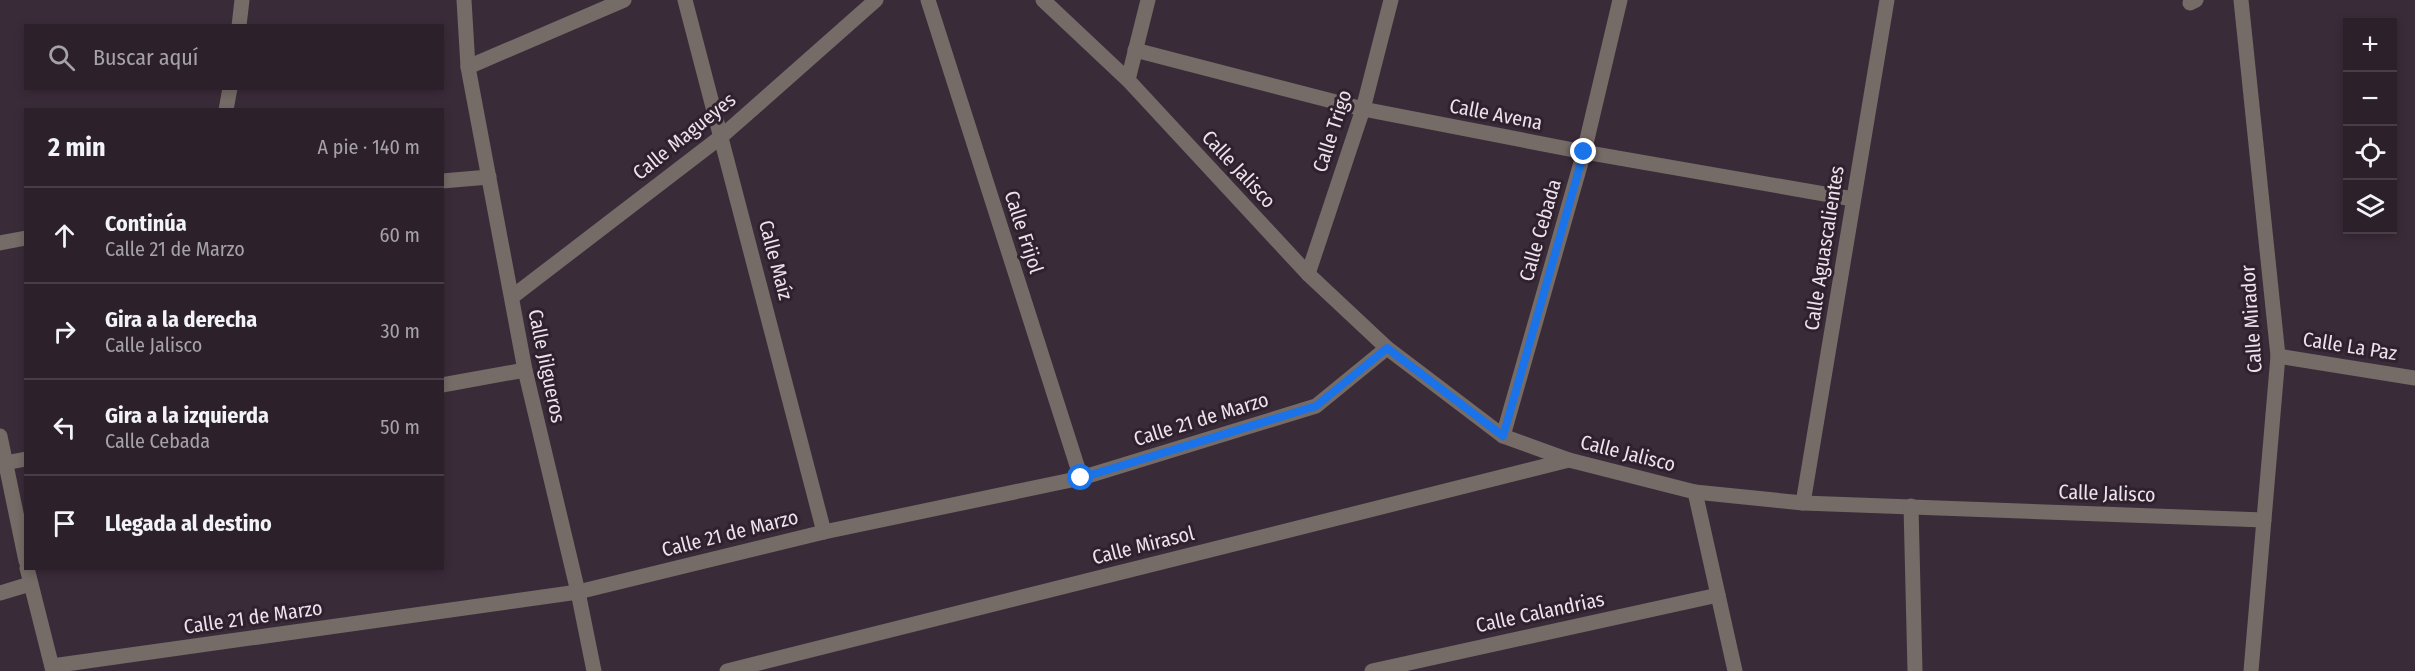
<!DOCTYPE html>
<html lang="es">
<meta charset="utf-8">
<style>
body{margin:0;font-family:"Fira Sans Condensed",sans-serif;background:#382d36;color:#f1f3f6}
.controls{position:absolute;right:18px;top:18px;display:grid;overflow:hidden;border-radius:0px;box-shadow:0 3px 9px #0003}
.controls button{width:54px;height:54px;display:grid;place-items:center;padding:0;border:0;border-bottom:2px solid #483e47;background:#2c202a;color:#f1f3f6;font:30px sans-serif}
.stop{position:absolute;width:18px;height:18px;margin:-14px;border:4px solid #1a73e8;border-radius:50%;background:#fff}
.stop.end{background:#1a73e8;border-color:#fff;box-shadow:0 2px 6px #0008}
.list{margin:0;padding:0;list-style:none}
h2{display:flex;justify-content:space-between;align-items:center;height:78px;margin:0;padding:0 24px;font-size:26px}
h2 small{font-size:20px;font-weight:400;color:#a6a3a8}
.list li{display:grid;grid-template-columns:39px 1fr auto;gap:18px;align-items:center;box-sizing:border-box;height:96px;padding:0 24px;border-top:2px solid #483e47}
.list b{display:block;font-size:22px;white-space:nowrap}
.list p{margin:0;font-size:20px;white-space:nowrap;color:#a6a3a8}
.list em{font-size:20px;font-style:normal;color:#a6a3a8}
.icon{flex:none;width:33px;height:33px;fill:none;stroke:currentColor;stroke-width:2;stroke-linecap:round;stroke-linejoin:round}
.map{position:relative;flex:none;width:2415px;height:671px;overflow:hidden}
.search{position:absolute;background:#2c202a;box-shadow:0 3px 9px #0003;left:24px;top:24px;width:420px;height:66px;display:flex;align-items:center;gap:15px;box-sizing:border-box;padding:0 21px;border-radius:0px;color:#a6a3a8;font-size:22px}
.panel{position:absolute;background:#2c202a;box-shadow:0 3px 9px #0003;left:24px;top:108px;width:420px;height:462px;border-radius:0px}
.map>svg:first-child{display:block}
.lines{fill:none;stroke-linecap:round;stroke-linejoin:round}
.minor{stroke:#756b67;stroke-width:15}
.route{stroke:#1a73e8;stroke-width:8}
.labels{text-anchor:middle;stroke-width:6;stroke-linejoin:round;paint-order:stroke}
.street-label{font-size:20px;fill:#ede3ec;stroke:#30212e}
</style>
<div class="map">
<svg width="2415" height="671" viewBox="0 0 2415 671">
<rect width="100%" height="100%" fill="#3a2b38"/>
<g class="lines">
<g class="minor">
<polyline points="464,0 468,67 525,370 578,592 594,671"/>
<polyline points="685,0 824,532"/>
<polyline points="928,0 1081,478"/>
<polyline points="1043,0 1128,80 1308,274 1387,348 1503,436 1569,460 1695,492 1803,503 2264,520"/>
<polyline points="2241,0 2278,356 2251,671"/>
<polyline points="2190,3 2196,0"/>
<polyline points="239,26 242,0"/>
<polyline points="1135,50 1363,109 1584,152 1853,199"/>
<polyline points="468,67 624,0"/>
<polyline points="1128,80 1148,0"/>
<polyline points="226,110 230,88"/>
<polyline points="442,181 489,177"/>
<polyline points="0,243 26,238"/>
<polyline points="1308,274 1363,109 1391,0"/>
<polyline points="512,297 722,136 876,0"/>
<polyline points="2278,356 2415,378"/>
<polyline points="442,385 525,370"/>
<polyline points="0,436 26,561"/>
<polyline points="1503,436 1584,152 1620,0"/>
<polyline points="5,463 26,459"/>
<polyline points="1695,492 1735,671"/>
<polyline points="1803,503 1887,0"/>
<polyline points="1911,506 1915,671"/>
<polyline points="27,568 53,671"/>
<polyline points="0,593 30,584"/>
<polyline points="52,666 578,592 824,532 1081,478 1316,406 1387,348"/>
<polyline points="727,671 1569,460"/>
<polyline points="1372,671 1718,595"/>
</g>
</g>
<g class="lines">
<polyline class="route" points="1081,478 1316,406 1387,348 1503,436 1584,152"/>
</g>
<g class="labels">
<g class="street-label">
<text transform="translate(1496 114) rotate(11)" y="7">Calle Avena</text>
<text transform="translate(1332 131) rotate(-72)" y="7">Calle Trigo</text>
<text transform="translate(684 136) rotate(-39)" y="7">Calle Magueyes</text>
<text transform="translate(1239 169) rotate(47)" y="7">Calle Jalisco</text>
<text transform="translate(1540 230) rotate(-74)" y="7">Calle Cebada</text>
<text transform="translate(1024 232) rotate(72)" y="7">Calle Frijol</text>
<text transform="translate(1824 248) rotate(-81)" y="7">Calle Aguascalientes</text>
<text transform="translate(776 260) rotate(75)" y="7">Calle Maíz</text>
<text transform="translate(2251 319) rotate(-94)" y="7">Calle Mirador</text>
<text transform="translate(2350 346) rotate(9)" y="7">Calle La Paz</text>
<text transform="translate(547 366) rotate(78)" y="7">Calle Jilgueros</text>
<text transform="translate(1201 419) rotate(-17)" y="7">Calle 21 de Marzo</text>
<text transform="translate(1628 453) rotate(14)" y="7">Calle Jalisco</text>
<text transform="translate(2107 493) rotate(2)" y="7">Calle Jalisco</text>
<text transform="translate(730 533) rotate(-14)" y="7">Calle 21 de Marzo</text>
<text transform="translate(1143 545) rotate(-14)" y="7">Calle Mirasol</text>
<text transform="translate(1540 612) rotate(-12)" y="7">Calle Calandrias</text>
<text transform="translate(253 617) rotate(-8)" y="7">Calle 21 de Marzo</text>
</g>
</g>
</svg>
<div class="controls">
<button>+</button>
<button>−</button>
<button><svg class="icon" aria-label="locate" viewBox="0 0 24 24"><circle cx="12" cy="12" r="6"/><path d="M12 2v4M12 18v4M2 12h4M18 12h4"/></svg></button>
<button><svg class="icon" aria-label="layers" viewBox="0 0 24 24"><path d="M12 4l9 5-9 5-9-5zM3 14l9 5 9-5"/></svg></button>
</div>
<div class="stop" style="left:1081px;top:478px"></div>
<div class="stop end" style="left:1584px;top:152px"></div>
<div class="search"><svg class="icon" aria-label="search" viewBox="0 0 24 24"><circle cx="10" cy="10" r="6"/><path d="M15 15l6 6"/></svg>Buscar aquí</div>
<section class="panel">
<h2>2 min<small>A pie · 140 m</small></h2>
<ul class="list">
<li><svg class="icon" aria-label="ahead" viewBox="0 0 24 24"><path d="M12 20V5M6 11l6-6 6 6"/></svg><div><b>Continúa</b><p>Calle 21 de Marzo</p></div><em>60 m</em></li>
<li><svg class="icon" aria-label="right" viewBox="0 0 24 24"><path d="M7 20v-9h11M14 6l5 5-5 5"/></svg><div><b>Gira a la derecha</b><p>Calle Jalisco</p></div><em>30 m</em></li>
<li><svg class="icon" aria-label="left" viewBox="0 0 24 24"><path d="M17 20v-9H6M10 6l-5 5 5 5"/></svg><div><b>Gira a la izquierda</b><p>Calle Cebada</p></div><em>50 m</em></li>
<li><svg class="icon" aria-label="arrive" viewBox="0 0 24 24"><path d="M6 21V4h12l-3 4 3 4H6"/></svg><div><b>Llegada al destino</b></div></li>
</ul>
</section>
</div>
